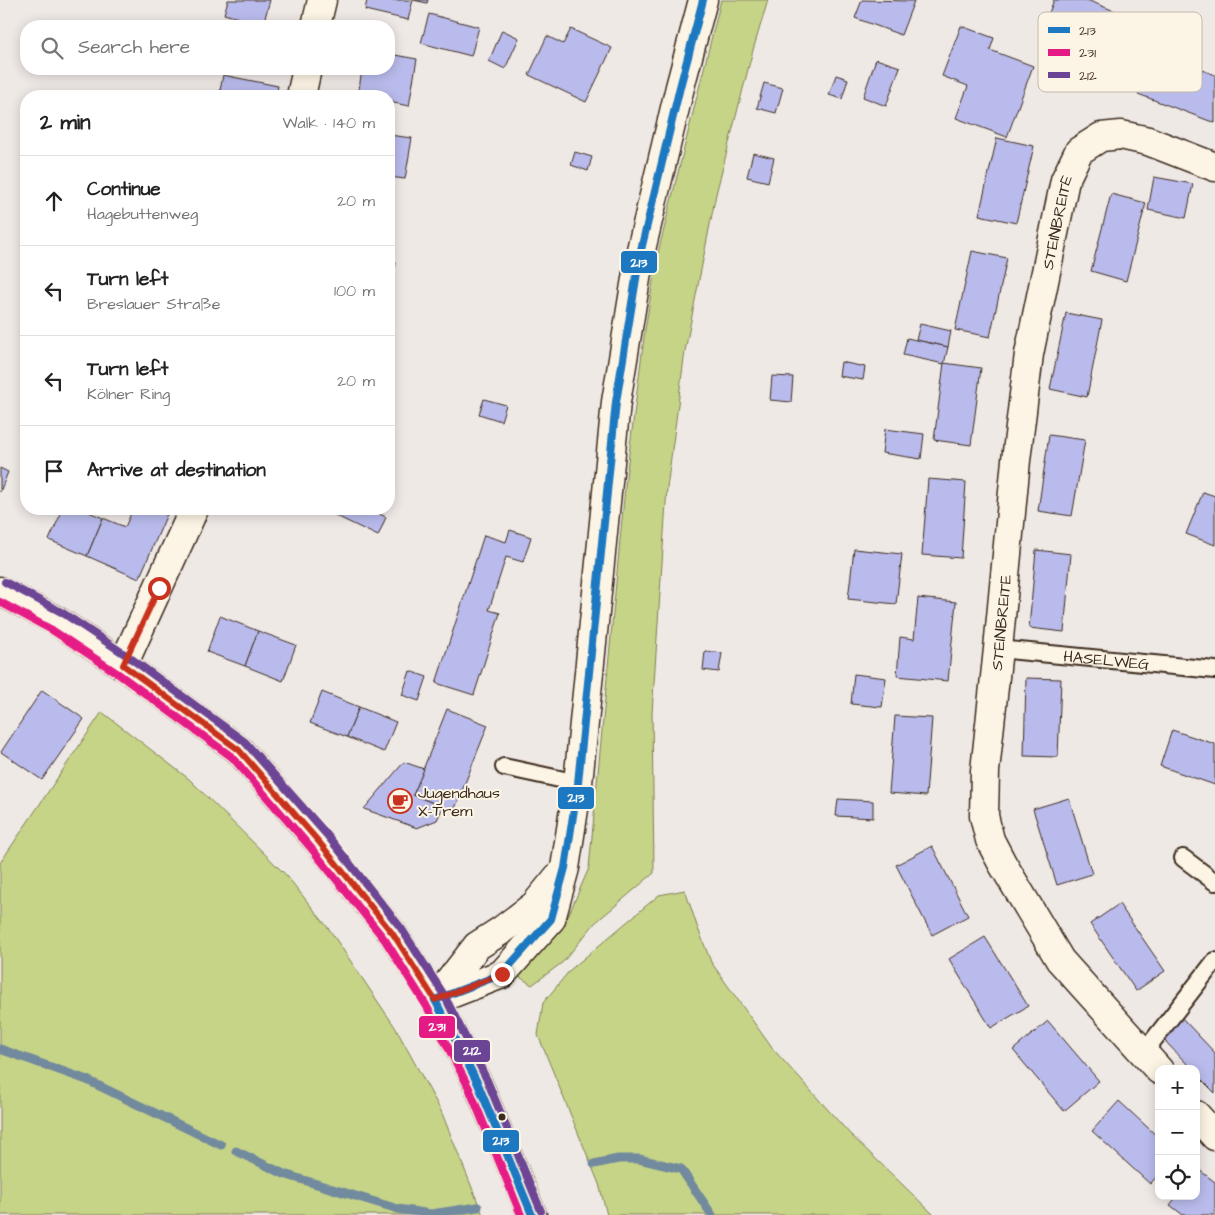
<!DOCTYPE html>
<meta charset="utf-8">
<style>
body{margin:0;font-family:"Architects Daughter",sans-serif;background:#f2f2f2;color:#222}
.controls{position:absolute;right:15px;bottom:15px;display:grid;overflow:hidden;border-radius:10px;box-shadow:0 2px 12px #0003}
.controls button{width:45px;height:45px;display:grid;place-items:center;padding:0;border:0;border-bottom:1px solid #e0e0e0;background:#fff;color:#222;font:25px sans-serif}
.stop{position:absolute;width:15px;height:15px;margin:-11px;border:4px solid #c8321e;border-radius:50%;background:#fff}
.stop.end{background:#c8321e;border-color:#fff;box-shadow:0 1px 5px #0008}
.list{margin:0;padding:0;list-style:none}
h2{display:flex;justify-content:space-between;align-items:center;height:65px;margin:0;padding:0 20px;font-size:21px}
h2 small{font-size:16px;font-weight:400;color:#767676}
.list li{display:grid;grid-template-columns:32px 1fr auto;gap:15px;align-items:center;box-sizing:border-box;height:90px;padding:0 20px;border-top:1px solid #e0e0e0}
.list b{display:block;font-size:19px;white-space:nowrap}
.list p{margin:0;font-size:16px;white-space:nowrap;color:#767676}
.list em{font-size:16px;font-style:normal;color:#767676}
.icon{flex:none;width:28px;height:28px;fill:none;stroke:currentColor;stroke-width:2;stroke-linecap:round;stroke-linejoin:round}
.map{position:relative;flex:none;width:1215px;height:1215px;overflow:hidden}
.search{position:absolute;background:#fff;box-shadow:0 2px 12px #0003;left:20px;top:20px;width:375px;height:55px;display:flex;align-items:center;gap:12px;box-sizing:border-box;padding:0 18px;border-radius:20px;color:#767676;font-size:19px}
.panel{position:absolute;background:#fff;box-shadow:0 2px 12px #0003;left:20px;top:90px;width:375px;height:425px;border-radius:20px}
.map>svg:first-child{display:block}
.green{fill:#c6d487;stroke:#807f52}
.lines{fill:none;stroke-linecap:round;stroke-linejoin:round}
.stream{stroke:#728a9e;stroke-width:9}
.building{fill:#b9bbec;stroke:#3b2a1e}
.service-casing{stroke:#3b2a1e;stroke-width:20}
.minor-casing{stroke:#3b2a1e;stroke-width:31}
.tertiary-casing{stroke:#3b2a1e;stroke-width:31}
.service{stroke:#fcf5e5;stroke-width:16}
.minor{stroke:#fcf5e5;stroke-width:28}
.tertiary{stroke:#fcf5e5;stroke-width:28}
.bus-1-casing{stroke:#fcf5e5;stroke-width:11}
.bus-2-casing{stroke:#fcf5e5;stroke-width:11}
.bus-3-casing{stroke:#fcf5e5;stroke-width:11}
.bus-1{stroke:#1c78c0;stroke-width:8}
.bus-2{stroke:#e51b85;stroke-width:8}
.bus-3{stroke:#6c4495;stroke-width:8}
.route{stroke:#c8321e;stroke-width:6}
.bus-dot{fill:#3b2a1e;stroke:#fcf5e5;stroke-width:2}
.labels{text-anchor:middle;stroke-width:4;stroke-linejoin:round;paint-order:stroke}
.street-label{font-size:16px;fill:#3b2a1e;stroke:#fcf5e5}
.poi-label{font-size:16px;fill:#3b2a1e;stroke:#fcf5e5;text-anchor:start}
.key{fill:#fcf5e5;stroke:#c2b8a9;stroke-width:1}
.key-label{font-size:14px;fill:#3b2a1e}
.line-badge{stroke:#fcf5e5;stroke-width:2}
.badge-label{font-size:14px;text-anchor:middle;font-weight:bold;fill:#fff}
</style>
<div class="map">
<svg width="1215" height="1215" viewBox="0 0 1215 1215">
<rect width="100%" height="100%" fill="#efe9e6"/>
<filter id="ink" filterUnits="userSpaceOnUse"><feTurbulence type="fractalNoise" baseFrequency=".02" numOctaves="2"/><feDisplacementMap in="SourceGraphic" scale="10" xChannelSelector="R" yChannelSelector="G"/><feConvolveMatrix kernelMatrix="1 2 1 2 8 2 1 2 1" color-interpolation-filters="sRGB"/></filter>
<g filter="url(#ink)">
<g class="green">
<polygon points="721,0 768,0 753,50 716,194 685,351 667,488 652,713 654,873 595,923 563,962 532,985 518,976 565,923 589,868 626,477 645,330 657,257"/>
<polygon points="102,712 189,779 287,876 329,929 395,1027 441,1111 483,1215 0,1215 0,863"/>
<polygon points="685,890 697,926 711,962 772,1048 850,1134 934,1215 607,1215 599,1184 538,1035 543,1003 570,970 659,895"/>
</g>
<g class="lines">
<g class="stream">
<polyline points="0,1049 87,1080 221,1145"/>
<polyline points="236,1151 284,1174 398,1209 431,1214 478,1207"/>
<polyline points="594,1164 618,1159 639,1159 681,1169 712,1215"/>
</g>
</g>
<g class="building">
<polygon points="228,0 270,0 263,25 224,14"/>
<polygon points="367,0 428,0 427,3 413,0 408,20 365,10"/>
<polygon points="862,0 914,1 901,35 855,18"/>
<polygon points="1054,0 1087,0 1132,18 1116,58 1043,28"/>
<polygon points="429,14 479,27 471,56 421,43"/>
<polygon points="961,26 994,38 990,50 1033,66 1007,137 956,118 968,86 942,76"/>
<polygon points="571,29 612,48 586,102 529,75 547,36 563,44"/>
<polygon points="502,30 519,38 505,69 489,61"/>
<polygon points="1154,51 1215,75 1215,123 1138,94"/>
<polygon points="389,54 417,59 409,106 389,102 389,96 358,96 362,69 389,69"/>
<polygon points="876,59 900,67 886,106 863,97"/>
<polygon points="223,75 278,86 276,96 219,96"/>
<polygon points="836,75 848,79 842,99 829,95"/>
<polygon points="764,83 783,88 776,113 757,108"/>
<polygon points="389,135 412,138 405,179 389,177"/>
<polygon points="997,138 1034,146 1016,223 979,215"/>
<polygon points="575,152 592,157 588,171 571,165"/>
<polygon points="753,153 774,158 768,182 747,177"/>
<polygon points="1154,177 1193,184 1186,218 1148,210"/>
<polygon points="1111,194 1146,203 1126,281 1091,271"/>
<polygon points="972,251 1007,258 990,337 955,330"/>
<polygon points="389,261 396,263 391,281 389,281"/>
<polygon points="1066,313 1102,320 1087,397 1050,389"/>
<polygon points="920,324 951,331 948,347 916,340"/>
<polygon points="907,338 948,347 944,364 903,355"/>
<polygon points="841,362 865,367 863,380 839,376"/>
<polygon points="944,363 981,368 971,445 934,440"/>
<polygon points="772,376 793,377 791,402 770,400"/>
<polygon points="484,399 506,405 501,421 479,414"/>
<polygon points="885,429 924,434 921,459 882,453"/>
<polygon points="1049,435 1085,440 1072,516 1038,511"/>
<polygon points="0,468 8,472 0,492"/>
<polygon points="928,479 966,482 961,558 922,555"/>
<polygon points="1203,492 1215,496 1215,545 1186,534"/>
<polygon points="63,509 82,509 103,518 87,556 49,540"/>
<polygon points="133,509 156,509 167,514 139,579 87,556 103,518 125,527"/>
<polygon points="324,509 372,509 371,510 386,517 378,536 324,510"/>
<polygon points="510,530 531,537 523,562 506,557 489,610 500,613 474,695 436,683 484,535 506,542"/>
<polygon points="854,549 902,554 896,604 848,599"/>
<polygon points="1036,550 1071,554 1064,632 1029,628"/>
<polygon points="918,598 956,602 948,681 897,676 900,637 914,639"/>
<polygon points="220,616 258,631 245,666 207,652"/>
<polygon points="258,631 296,645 283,681 245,666"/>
<polygon points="705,651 722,653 719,672 703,670"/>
<polygon points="410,671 427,677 419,701 402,695"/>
<polygon points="854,674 886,678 882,707 851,704"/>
<polygon points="1026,678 1061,679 1058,757 1024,756"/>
<polygon points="42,690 84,719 42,780 1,752"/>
<polygon points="322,692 359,707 347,737 310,723"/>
<polygon points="359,707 396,722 384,752 347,737"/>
<polygon points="447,709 488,725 454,811 413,795"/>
<polygon points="895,716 932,718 926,796 889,793"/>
<polygon points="1172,730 1215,744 1215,785 1160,766"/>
<polygon points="404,762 424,769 413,795 443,807 437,820 417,828 364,809"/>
<polygon points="1069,798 1092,874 1057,885 1033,809"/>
<polygon points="838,799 873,801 873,818 836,816"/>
<polygon points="932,846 968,916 932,935 896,865"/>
<polygon points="1119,904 1165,971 1136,991 1090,924"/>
<polygon points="985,937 1028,1006 991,1028 949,959"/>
<polygon points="1182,1018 1215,1053 1215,1093 1196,1074 1196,1069 1192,1069 1162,1038"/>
<polygon points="1048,1021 1099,1081 1064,1111 1013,1050"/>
<polygon points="1119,1101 1159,1138 1159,1174 1150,1184 1092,1131"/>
<polygon points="1199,1170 1215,1182 1215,1215 1183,1215 1170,1205 1177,1196 1196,1196 1196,1173"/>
</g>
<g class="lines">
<defs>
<g id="service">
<path id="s1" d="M 998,649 L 1215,670"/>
<polyline points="504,767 578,783"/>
<polyline points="1183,858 1215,882"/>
<polyline points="1144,1052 1215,961"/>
</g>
<g id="minor">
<polyline points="316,26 322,0"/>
<polyline points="301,96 307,69"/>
<polyline points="123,665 194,509"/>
<polyline points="435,1000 502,974 551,919 565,868 578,783 616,402 640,254 680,87 703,0"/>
<polyline points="435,1000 477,946 502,930 535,905 558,877"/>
<path id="s2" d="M 1159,1070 L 1060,960 L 1002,863 L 990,840 L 984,816 L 985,771 L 998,649 L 1016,460 L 1029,354 L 1065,180 L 1079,151 L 1101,137 L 1121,135 L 1148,141 L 1215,167"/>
<polyline points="1196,1115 1215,1136"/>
</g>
<polyline id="tertiary" points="0,591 57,621 123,665 239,750 319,842 393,934 435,1000 478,1084 532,1215"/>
</defs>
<use href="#service" class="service-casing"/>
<use href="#minor" class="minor-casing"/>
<use href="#tertiary" class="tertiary-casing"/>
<use href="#service" class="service"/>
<use href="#minor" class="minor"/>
<use href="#tertiary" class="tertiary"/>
<defs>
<g id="bus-1">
<polyline points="435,1000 502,974 551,919 565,868 578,783 616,402 640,254 680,87 703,0"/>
<polyline points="435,1000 478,1084 532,1215"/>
</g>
<polyline id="bus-2" points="0,602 52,630 117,673 232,757 311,848 385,940 426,1005 469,1088 521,1215"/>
<polyline id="bus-3" points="5,582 63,613 129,657 245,742 327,835 401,928 444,995 487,1080 541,1211"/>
</defs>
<use href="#bus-1" class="bus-1-casing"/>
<use href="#bus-2" class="bus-2-casing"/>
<use href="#bus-3" class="bus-3-casing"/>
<use href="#bus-1" class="bus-1"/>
<use href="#bus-2" class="bus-2"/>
<use href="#bus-3" class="bus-3"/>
</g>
</g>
<g class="lines" filter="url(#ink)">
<polyline class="route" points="159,588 123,665 239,750 319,842 393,934 435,1000 502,974"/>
</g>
<defs>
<symbol id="cafe-ring" viewBox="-11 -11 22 22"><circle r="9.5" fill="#fcf5e5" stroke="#c8321e" stroke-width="1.5"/><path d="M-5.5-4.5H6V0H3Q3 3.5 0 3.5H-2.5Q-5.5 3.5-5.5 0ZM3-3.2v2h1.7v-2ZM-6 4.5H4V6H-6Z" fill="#c8321e"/></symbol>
</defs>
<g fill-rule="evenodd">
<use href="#cafe-ring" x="386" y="787" width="28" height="28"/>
</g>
<circle class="bus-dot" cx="502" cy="1117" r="4.5"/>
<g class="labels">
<g class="street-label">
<text dy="6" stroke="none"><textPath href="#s2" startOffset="911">STEINBREITE</textPath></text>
<text dy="6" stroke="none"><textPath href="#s2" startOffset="506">STEINBREITE</textPath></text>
<text dy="6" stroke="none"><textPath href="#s1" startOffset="109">HASELWEG</textPath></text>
</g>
<g class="poi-label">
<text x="418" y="798">Jugendhaus<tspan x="418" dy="18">X-Trem</tspan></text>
</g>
</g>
<rect x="1038" y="12" width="164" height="80" rx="8" class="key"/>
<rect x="1048" y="27" width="22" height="6" fill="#1c78c0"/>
<rect x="1048" y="49" width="22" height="7" fill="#e51b85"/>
<rect x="1048" y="72" width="22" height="6" fill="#6c4495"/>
<g class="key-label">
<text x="1079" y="35">213</text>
<text x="1079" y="57">231</text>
<text x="1079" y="80">212</text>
</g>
<g class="line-badge">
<rect x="620" y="250" width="38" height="24" rx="5" fill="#1c78c0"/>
<rect x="557" y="786" width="38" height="24" rx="5" fill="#1c78c0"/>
<rect x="418" y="1015" width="38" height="24" rx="5" fill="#e51b85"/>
<rect x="453" y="1039" width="38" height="24" rx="5" fill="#6c4495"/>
<rect x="482" y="1129" width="38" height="24" rx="5" fill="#1c78c0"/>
</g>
<g class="badge-label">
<text x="639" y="267">213</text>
<text x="576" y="802">213</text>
<text x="437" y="1031">231</text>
<text x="472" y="1055">212</text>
<text x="501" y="1145">213</text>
</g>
</svg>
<div class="controls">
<button>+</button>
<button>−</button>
<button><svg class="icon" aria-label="locate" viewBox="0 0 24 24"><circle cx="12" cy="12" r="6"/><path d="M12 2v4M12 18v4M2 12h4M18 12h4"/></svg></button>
</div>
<div class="stop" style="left:159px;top:588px"></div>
<div class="stop end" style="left:502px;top:974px"></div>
<div class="search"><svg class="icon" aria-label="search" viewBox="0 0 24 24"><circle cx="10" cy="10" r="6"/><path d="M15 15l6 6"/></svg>Search here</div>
<section class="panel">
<h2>2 min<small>Walk · 140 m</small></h2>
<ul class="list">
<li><svg class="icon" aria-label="ahead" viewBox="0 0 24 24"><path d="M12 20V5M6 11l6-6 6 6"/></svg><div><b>Continue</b><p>Hagebuttenweg</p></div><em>20 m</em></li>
<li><svg class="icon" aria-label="left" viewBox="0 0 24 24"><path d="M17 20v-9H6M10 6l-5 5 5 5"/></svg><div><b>Turn left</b><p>Breslauer Straße</p></div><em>100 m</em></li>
<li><svg class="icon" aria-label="left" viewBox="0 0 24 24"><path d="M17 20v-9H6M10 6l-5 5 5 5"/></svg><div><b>Turn left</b><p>Kölner Ring</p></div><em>20 m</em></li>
<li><svg class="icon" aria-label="arrive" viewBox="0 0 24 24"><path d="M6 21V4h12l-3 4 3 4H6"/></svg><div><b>Arrive at destination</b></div></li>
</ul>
</section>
</div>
